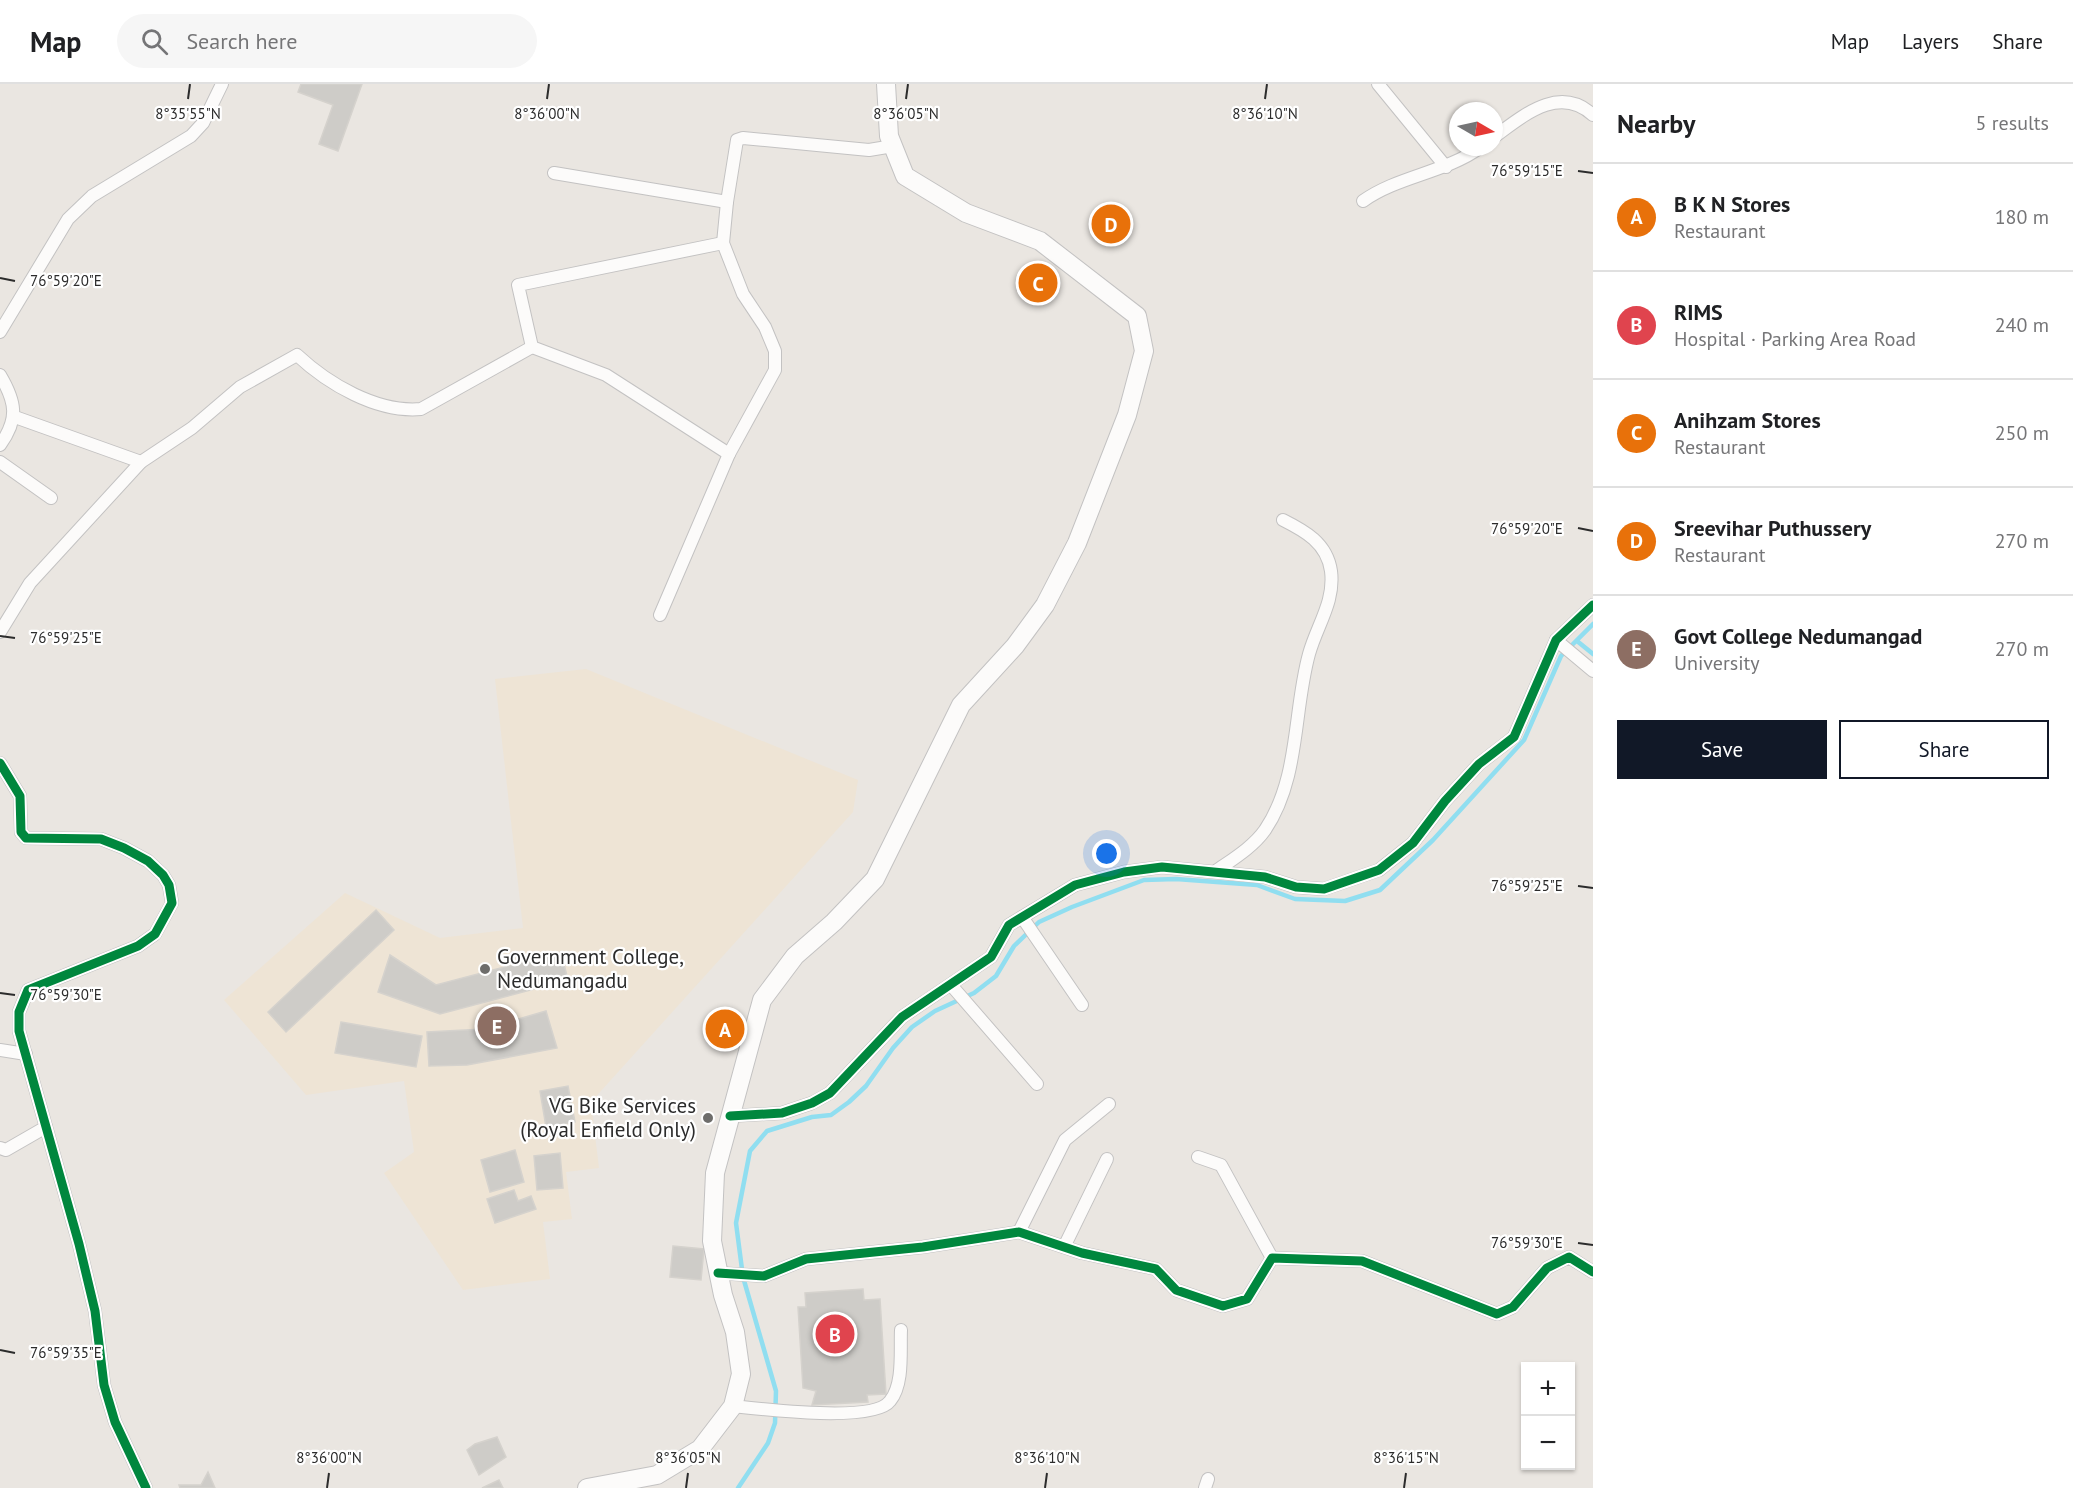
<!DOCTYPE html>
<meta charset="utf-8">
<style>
body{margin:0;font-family:"PT Sans",sans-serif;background:#f6f6f6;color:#202124}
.controls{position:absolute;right:18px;bottom:18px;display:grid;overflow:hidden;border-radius:0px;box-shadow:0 2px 4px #0004}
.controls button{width:54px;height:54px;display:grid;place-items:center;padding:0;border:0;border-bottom:2px solid #e0e0e0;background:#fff;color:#202124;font:30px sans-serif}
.compass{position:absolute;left:1449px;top:18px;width:54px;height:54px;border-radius:50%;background:#fff;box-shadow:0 2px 4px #0004;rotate:99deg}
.you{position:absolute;left:1107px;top:770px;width:21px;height:21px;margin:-15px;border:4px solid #fff;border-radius:50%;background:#1a73e8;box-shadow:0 0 0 9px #1a73e833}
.badge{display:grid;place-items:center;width:39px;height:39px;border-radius:50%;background:#111827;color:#fff;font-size:20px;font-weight:700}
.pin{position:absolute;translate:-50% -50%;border:3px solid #fff;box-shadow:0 2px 6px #0006}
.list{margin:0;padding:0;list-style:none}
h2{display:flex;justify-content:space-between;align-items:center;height:78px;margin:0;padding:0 24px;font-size:26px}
h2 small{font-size:20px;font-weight:400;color:#757577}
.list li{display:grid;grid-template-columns:39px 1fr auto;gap:18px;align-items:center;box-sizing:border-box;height:108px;padding:0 24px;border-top:2px solid #e0e0e0}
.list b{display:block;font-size:22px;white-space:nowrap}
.list p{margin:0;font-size:20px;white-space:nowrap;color:#757577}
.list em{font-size:20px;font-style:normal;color:#757577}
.actions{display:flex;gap:12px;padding:18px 24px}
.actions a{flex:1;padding:14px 0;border:2px solid #111827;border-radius:0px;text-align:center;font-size:21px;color:#111827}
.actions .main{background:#111827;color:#fff}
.icon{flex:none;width:33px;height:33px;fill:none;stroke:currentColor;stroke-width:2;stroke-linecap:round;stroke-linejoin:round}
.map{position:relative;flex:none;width:1593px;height:1404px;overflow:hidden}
header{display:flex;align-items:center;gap:36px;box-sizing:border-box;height:84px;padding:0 30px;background:#fff;border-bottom:2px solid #e0e0e0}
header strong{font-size:28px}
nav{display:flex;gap:33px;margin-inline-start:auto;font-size:21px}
.search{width:420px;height:54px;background:#f6f6f6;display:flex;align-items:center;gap:15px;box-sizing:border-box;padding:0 21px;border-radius:33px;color:#757577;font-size:22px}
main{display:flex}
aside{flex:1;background:#fff}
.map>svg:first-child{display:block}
.education{fill:#eee4d5}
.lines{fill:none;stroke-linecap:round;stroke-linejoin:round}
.stream{stroke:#90def0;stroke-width:4.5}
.building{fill:#ceccc8;stroke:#d5d2cd;stroke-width:1.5}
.minor-casing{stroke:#c3c2c2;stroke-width:14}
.secondary-casing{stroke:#c3c2c2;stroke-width:20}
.minor{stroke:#fcfbfa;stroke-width:12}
.secondary{stroke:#fcfbfa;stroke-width:18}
.cycleway-casing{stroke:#fff;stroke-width:13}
.cycleway{stroke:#00873e;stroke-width:9}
.ticks{fill:none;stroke:#2c2c2c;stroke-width:2}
.poi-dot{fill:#6e6d6b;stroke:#fff;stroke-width:2}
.labels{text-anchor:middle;stroke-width:4.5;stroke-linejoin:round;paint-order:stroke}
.poi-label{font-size:21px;fill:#2c2c2c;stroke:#fff;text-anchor:start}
.ticks-label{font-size:15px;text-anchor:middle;fill:#2c2c2c;stroke:#fff;stroke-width:4.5;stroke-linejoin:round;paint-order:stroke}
</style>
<header>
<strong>Map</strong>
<div class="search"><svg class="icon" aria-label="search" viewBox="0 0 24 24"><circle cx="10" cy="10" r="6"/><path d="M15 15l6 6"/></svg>Search here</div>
<nav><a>Map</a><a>Layers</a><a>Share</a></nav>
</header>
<main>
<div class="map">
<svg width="1593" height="1404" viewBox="0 0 1593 1404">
<rect width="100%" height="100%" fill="#eae6e1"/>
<polygon class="education" points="586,585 858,696 853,728 591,1018 599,1084 566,1088 572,1135 543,1138 550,1195 463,1206 384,1089 414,1068 404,997 306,1011 224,916 345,809 440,854 523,844 495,595"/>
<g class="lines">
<g class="stream">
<polyline points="1577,557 1593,570"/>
<polyline points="738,1404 768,1359 775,1339 776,1307 743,1193 736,1139 750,1067 767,1047 812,1033 831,1031 849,1018 866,1002 893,964 912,943 935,927 974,909 996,892 1014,862 1039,838 1072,823 1144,796 1176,795 1257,801 1295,815 1345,817 1380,806 1433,756 1524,656 1561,572 1593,540"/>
</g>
</g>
<g class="building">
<polygon points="301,0 362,0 338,67 319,60 333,21 298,8"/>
<polygon points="376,826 394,846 286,948 268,928"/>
<polygon points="561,868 568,896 440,930 378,908 390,871 436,901"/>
<polygon points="546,927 557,964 467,981 429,982 427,948 484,945"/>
<polygon points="341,938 422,952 416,983 335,969"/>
<polygon points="568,1002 575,1038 546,1043 540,1007"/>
<polygon points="515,1066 524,1098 490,1108 481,1076"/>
<polygon points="560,1069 563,1104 537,1106 534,1072"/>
<polygon points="514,1106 518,1117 531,1112 536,1125 495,1139 487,1115"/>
<polygon points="673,1162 704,1165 701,1196 670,1193"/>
<polygon points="863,1205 864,1216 880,1215 886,1310 867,1311 868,1318 812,1321 816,1307 803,1304 798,1223 806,1223 805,1209"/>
<polygon points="497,1353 506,1373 479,1391 467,1366 475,1360"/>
<polygon points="208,1388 215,1404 180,1404 179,1401 201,1401"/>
<polygon points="499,1396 503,1404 482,1404"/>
</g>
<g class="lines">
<defs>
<g id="minor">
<polyline points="1378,0 1446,83"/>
<path d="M 1494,53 C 1523,32 1559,0 1593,31"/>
<polyline points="554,89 727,118 737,56 743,54 869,66 893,62"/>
<path d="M 1363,117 C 1398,92 1445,89 1481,63"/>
<polyline points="723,159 518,201 532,263 606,291 729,370"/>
<polyline points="0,248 68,135 92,112 191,52 203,39 222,0"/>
<path d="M 0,291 C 16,318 19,335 0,361"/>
<polyline points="15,333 141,378"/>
<polyline points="0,378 51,414"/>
<polyline points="660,531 729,370 775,286 775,267 765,243 743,210 723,159 727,118"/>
<path d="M 0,548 L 30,499 L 141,378 L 192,344 L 240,303 L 297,271 C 328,300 377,329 421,325 L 532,263"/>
<polyline points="1556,556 1593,587"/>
<polyline points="0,679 20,712 21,748 26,754 101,755 124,764 148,777 163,791 169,801 172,819 155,850 138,862 28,906 19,928 19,947 79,1160 95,1227 104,1301 115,1338 146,1404"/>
<path d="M 1216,787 C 1233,775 1253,763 1265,746 C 1300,694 1293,628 1309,570 C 1317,541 1335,518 1331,487 C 1327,459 1305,447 1283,436"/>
<polyline points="1022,833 1082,921"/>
<polyline points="951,901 1037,1000"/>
<polyline points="0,966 26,970"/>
<polyline points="730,1032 782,1029 812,1019 830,1009 902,933 991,873 1009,841 1075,801 1124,788 1162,783 1265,793 1296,803 1324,805 1379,786 1413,759 1445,717 1479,680 1514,653 1556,556 1593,521"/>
<polyline points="0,1064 6,1066 46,1043"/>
<polyline points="1198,1073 1221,1081 1272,1174"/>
<polyline points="1019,1148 1065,1056 1109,1020"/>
<polyline points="1064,1163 1107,1075"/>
<polyline points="718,1189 764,1192 806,1175 923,1163 1019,1148 1082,1169 1156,1185 1176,1206 1223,1222 1247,1215 1272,1174 1362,1177 1497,1230 1513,1223 1547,1184 1569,1173 1593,1188"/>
<path d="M 733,1322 C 760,1325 874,1339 890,1317 C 904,1300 900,1267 901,1246"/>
<polyline points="1205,1404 1208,1395"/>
</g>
<polyline id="secondary" points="587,1404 657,1391 700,1365 733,1322 741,1290 735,1248 723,1211 712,1157 715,1089 762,916 795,872 834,838 875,795 961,621 1015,562 1045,521 1077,459 1127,331 1144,267 1137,232 1040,157 966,129 905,92 889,52 886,0"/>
</defs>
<use href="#minor" class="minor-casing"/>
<use href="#secondary" class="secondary-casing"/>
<use href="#minor" class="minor"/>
<use href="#secondary" class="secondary"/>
<defs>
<g id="cycleway">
<polyline points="0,679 20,712 21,748 26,754 101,755 124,764 148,777 163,791 169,801 172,819 155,850 138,862 28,906 19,928 19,947 79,1160 95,1227 104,1301 115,1338 146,1404"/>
<polyline points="730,1032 782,1029 812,1019 830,1009 902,933 991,873 1009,841 1075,801 1124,788 1162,783 1265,793 1296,803 1324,805 1379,786 1413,759 1445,717 1479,680 1514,653 1556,556 1593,521"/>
<polyline points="718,1189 764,1192 806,1175 923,1163 1019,1148 1082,1169 1156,1185 1176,1206 1223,1222 1247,1215 1272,1174 1362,1177 1497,1230 1513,1223 1547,1184 1569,1173 1593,1188"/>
</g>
</defs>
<use href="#cycleway" class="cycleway-casing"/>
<use href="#cycleway" class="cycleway"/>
</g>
<path class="ticks" d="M 188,15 L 190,0M 547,15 L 549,0M 906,15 L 908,0M 1265,15 L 1267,0M 1578,87 L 1593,89M 0,194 L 15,197M 1578,444 L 1593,447M 0,552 L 15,554M 1578,802 L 1593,804M 0,909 L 15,911M 1578,1159 L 1593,1161M 0,1266 L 15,1269M 327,1404 L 329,1389M 686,1404 L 688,1389M 1045,1404 L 1047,1389M 1404,1404 L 1406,1389"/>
<g class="poi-dot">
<circle cx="485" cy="885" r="6"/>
<circle cx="708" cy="1034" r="6"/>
</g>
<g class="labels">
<g class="poi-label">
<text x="497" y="880">Government College,<tspan x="497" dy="24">Nedumangadu</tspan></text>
<text x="696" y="1029" text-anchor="end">VG Bike Services<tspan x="696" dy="24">(Royal Enfield Only)</tspan></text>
</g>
</g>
<g class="ticks-label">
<text x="188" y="35">8°35'55"N</text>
<text x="547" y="35">8°36'00"N</text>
<text x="906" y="35">8°36'05"N</text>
<text x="1265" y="35">8°36'10"N</text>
<text x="1527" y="92">76°59'15"E</text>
<text x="66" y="202">76°59'20"E</text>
<text x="1527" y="450">76°59'20"E</text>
<text x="66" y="559">76°59'25"E</text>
<text x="1527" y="807">76°59'25"E</text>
<text x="66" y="916">76°59'30"E</text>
<text x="1527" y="1164">76°59'30"E</text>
<text x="66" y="1274">76°59'35"E</text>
<text x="329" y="1379">8°36'00"N</text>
<text x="688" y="1379">8°36'05"N</text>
<text x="1047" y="1379">8°36'10"N</text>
<text x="1406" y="1379">8°36'15"N</text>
</g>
</svg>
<div class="controls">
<button>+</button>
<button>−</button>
</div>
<svg class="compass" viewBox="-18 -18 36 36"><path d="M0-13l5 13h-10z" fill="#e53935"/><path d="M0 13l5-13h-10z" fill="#757577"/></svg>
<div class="you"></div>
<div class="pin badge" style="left:725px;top:945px;background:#e8710a">A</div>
<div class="pin badge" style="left:835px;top:1250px;background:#e0444e">B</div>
<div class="pin badge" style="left:1038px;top:199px;background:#e8710a">C</div>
<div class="pin badge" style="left:1111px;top:140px;background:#e8710a">D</div>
<div class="pin badge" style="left:497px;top:942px;background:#8d6e63">E</div>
</div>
<aside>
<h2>Nearby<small>5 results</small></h2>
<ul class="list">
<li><span class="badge" style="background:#e8710a">A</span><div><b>B K N Stores</b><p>Restaurant</p></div><em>180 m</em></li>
<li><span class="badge" style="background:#e0444e">B</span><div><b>RIMS</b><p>Hospital · Parking Area Road</p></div><em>240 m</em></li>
<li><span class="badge" style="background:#e8710a">C</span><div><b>Anihzam Stores</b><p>Restaurant</p></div><em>250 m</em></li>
<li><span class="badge" style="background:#e8710a">D</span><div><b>Sreevihar Puthussery</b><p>Restaurant</p></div><em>270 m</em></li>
<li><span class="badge" style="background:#8d6e63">E</span><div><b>Govt College Nedumangad</b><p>University</p></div><em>270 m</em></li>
</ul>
<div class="actions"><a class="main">Save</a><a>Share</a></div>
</aside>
</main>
